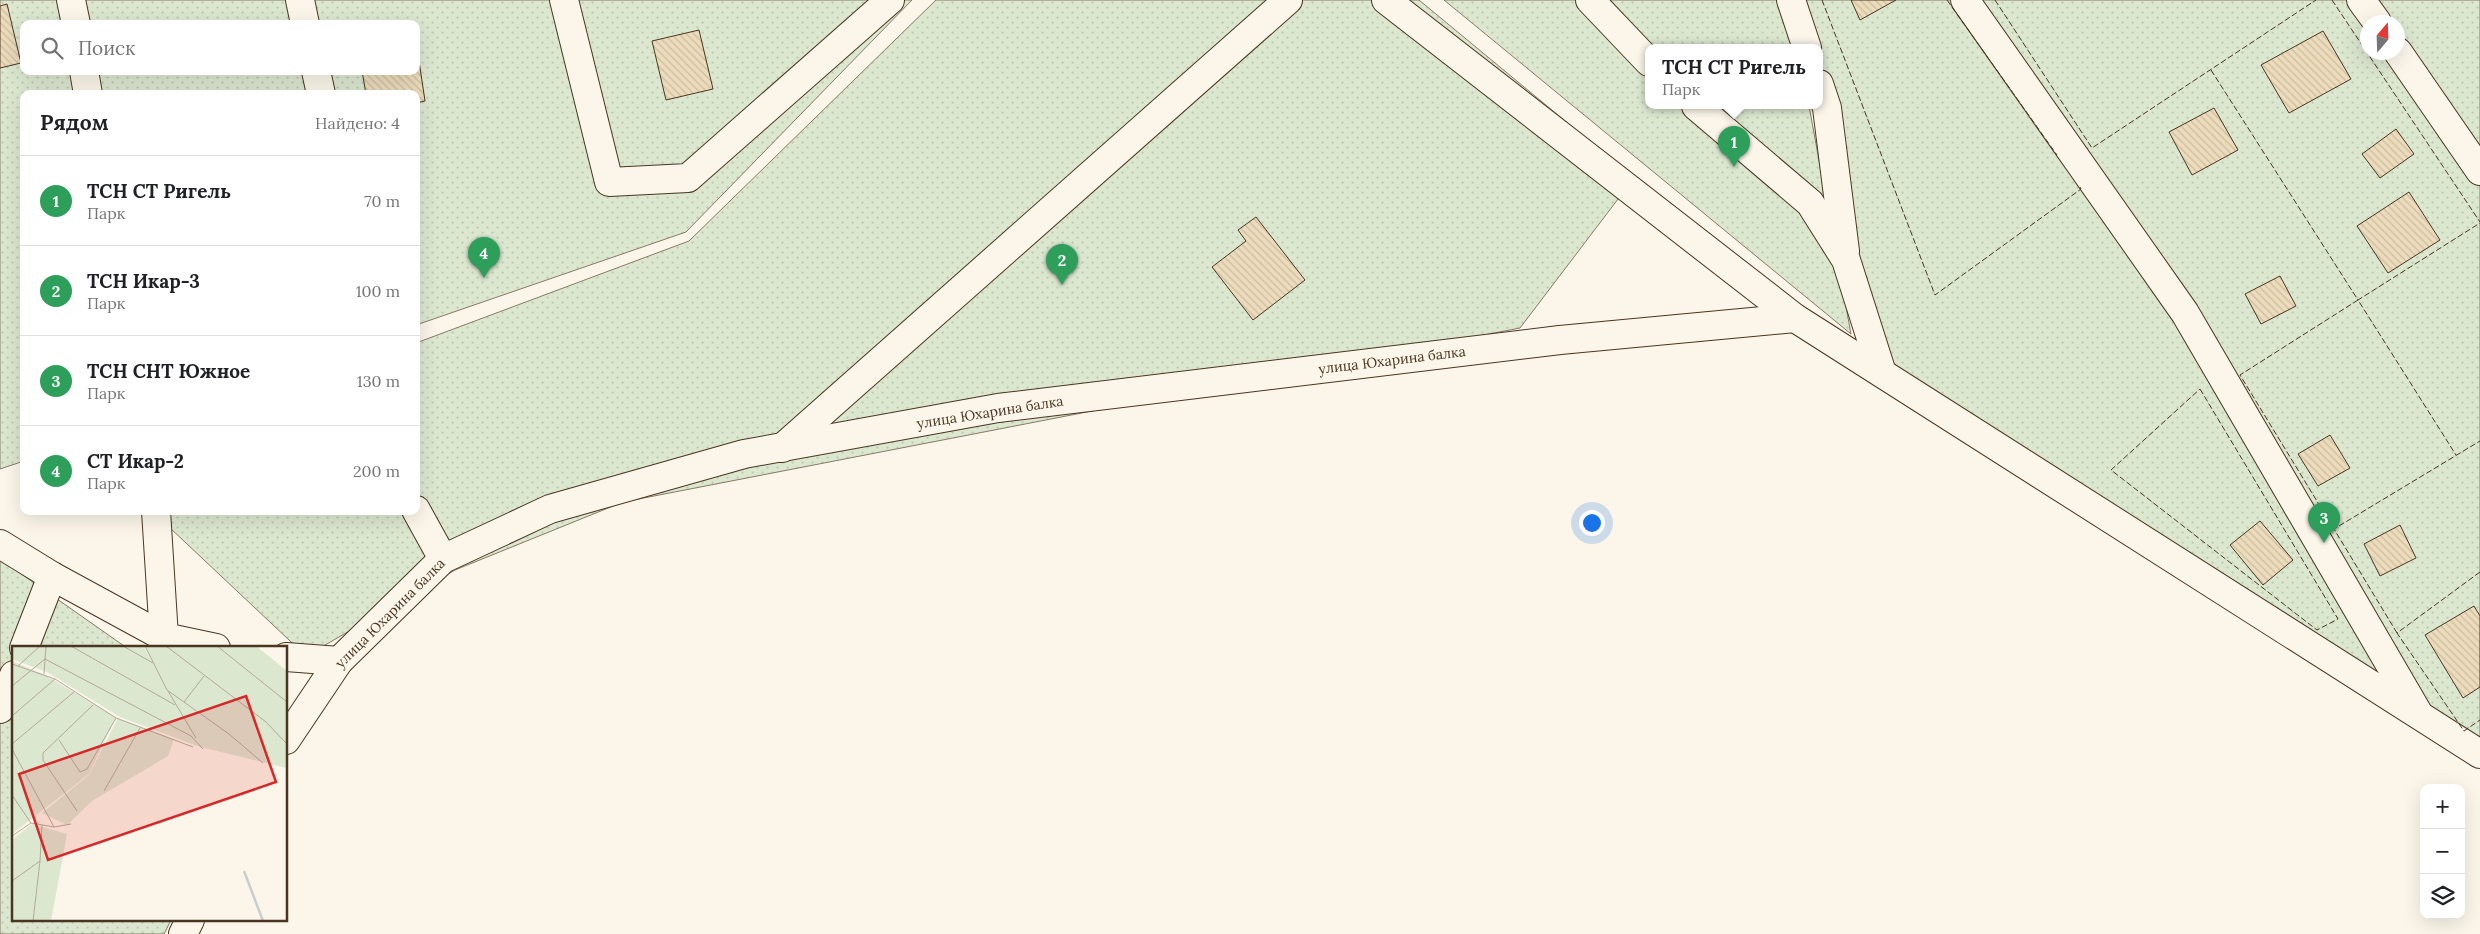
<!DOCTYPE html>
<html lang="ru">
<meta charset="utf-8">
<style>
body{margin:0;font-family:Lora,serif;background:#f2f2f2;color:#202124}
.controls{position:absolute;right:15px;bottom:15px;display:grid;overflow:hidden;border-radius:10px;box-shadow:0 5px 20px #0002}
.controls button{width:45px;height:45px;display:grid;place-items:center;padding:0;border:0;border-bottom:1px solid #e0e0e0;background:#fff;color:#202124;font:25px sans-serif}
.compass{position:absolute;left:2360px;top:15px;width:45px;height:45px;border-radius:50%;background:#fff;box-shadow:0 5px 20px #0002;rotate:19deg}
.you{position:absolute;left:1591px;top:522px;width:18px;height:18px;margin:-12px;border:4px solid #fff;border-radius:50%;background:#1a73e8;box-shadow:0 0 0 8px #1a73e833}
.badge{display:grid;place-items:center;width:32px;height:32px;border-radius:50%;background:#0f766e;color:#fff;font-size:16px;font-weight:700}
.pin{position:absolute;translate:-50% -41px;filter:drop-shadow(0 1px 2px #0008)}
.pin::after{content:'';position:absolute;top:26px;width:18px;height:15px;background:inherit;clip-path:polygon(0 0,100% 0,50% 100%)}
.popup{position:absolute;left:1645px;top:44px;width:178px;height:65px;box-sizing:border-box;display:grid;place-content:center;border-radius:10px;background:#fff;filter:drop-shadow(0 1px 4px #0005);font-size:16px;white-space:nowrap;color:#757577}
.popup b{font-size:19px;color:#202124}
.popup::after{content:'';position:absolute;left:50%;top:100%;margin-left:-10px;border:10px solid transparent;border-top-color:#fff}
.list{margin:0;padding:0;list-style:none}
h2{display:flex;justify-content:space-between;align-items:center;height:65px;margin:0;padding:0 20px;font-size:21px}
h2 small{font-size:16px;font-weight:400;color:#757577}
.list li{display:grid;grid-template-columns:32px 1fr auto;gap:15px;align-items:center;box-sizing:border-box;height:90px;padding:0 20px;border-top:1px solid #e0e0e0}
.list b{display:block;font-size:19px;white-space:nowrap}
.list p{margin:0;font-size:16px;white-space:nowrap;color:#757577}
.list em{font-size:16px;font-style:normal;color:#757577}
.icon{flex:none;width:28px;height:28px;fill:none;stroke:currentColor;stroke-width:2;stroke-linecap:round;stroke-linejoin:round}
.map{position:relative;flex:none;width:2480px;height:934px;overflow:hidden}
.search{position:absolute;background:#fff;box-shadow:0 5px 20px #0002;left:20px;top:20px;width:400px;height:55px;display:flex;align-items:center;gap:12px;box-sizing:border-box;padding:0 18px;border-radius:10px;color:#757577;font-size:19px}
.panel{position:absolute;background:#fff;box-shadow:0 5px 20px #0002;left:20px;top:90px;width:400px;height:425px;border-radius:10px}
.map>svg:first-child{display:block}
.garden{fill:url(#garden-dots);stroke:#887966;fill-rule:evenodd}
.building{fill:url(#building-back-hatch);stroke:#4a3520}
.lines{fill:none;stroke-linecap:round;stroke-linejoin:round}
.minor-casing{stroke:#4a3520;stroke-width:30}
.minor{stroke:#fbf6e9;stroke-width:28}
.fence{stroke:#4a3520;stroke-width:1;stroke-dasharray:6 2.5;stroke-linecap:butt}
.labels{text-anchor:middle;stroke-width:4;stroke-linejoin:round;paint-order:stroke}
.street-label{font-size:14px;fill:#4a3520;stroke:#fbf6e9}
.inset-river{fill:none;stroke:#c9cecd;stroke-width:2.5}
.inset-road{fill:none;stroke:#b4a999;stroke-width:1}
.view{fill:#d62828;fill-opacity:0.15;stroke:#d62828;stroke-width:2.5}
.inset-edge{fill:none;stroke:#4a3520;stroke-width:2.5}
</style>
<div class="map">
<svg width="2480" height="934" viewBox="0 0 2480 934">
<defs>
<pattern id="garden-dots" width="8" height="8" patternUnits="userSpaceOnUse" patternTransform="scale(1.25)"><rect width="8" height="8" fill="#dce7d0"/><path d="M2 2h.1M6 6h.1" fill="none" stroke="#bec7b2" stroke-width="1.8" stroke-linecap="round"/></pattern>
<pattern id="building-back-hatch" width="6" height="6" patternUnits="userSpaceOnUse" patternTransform="scale(1.25)"><rect width="6" height="6" fill="#ecdcbc"/><path d="M-1 5l2 2M0 0l6 6M5-1l2 2" fill="none" stroke="#ccbda1"/></pattern>
</defs>
<rect width="100%" height="100%" fill="#fbf6e9"/>
<g class="garden">
<path d="M 0,0 L 912,0 L 686,232 L 416,325 L 416,94 L 24,94 L 24,461 L 0,469 ZM 24,24 L 416,24 L 416,71 L 24,71 Z"/>
<polygon points="936,0 1419,0 1634,178 1520,328 623,502 455,570 306,656 152,511 416,511 416,343 689,241"/>
<polygon points="1444,0 1789,0 1798,48 1649,48 1649,106 1809,106 1851,334"/>
<path d="M 1799,0 L 2480,0 L 2480,739 L 1858,347 L 1817,106 L 1819,106 L 1819,48 ZM 2368,22 L 2398,22 L 2398,52 L 2368,52 Z"/>
<polygon points="0,559 127,648 14,648 14,920 171,920 164,934 0,934"/>
</g>
<g class="building">
<polygon points="1851,0 1896,0 1860,20"/>
<polygon points="7,4 21,63 0,68 0,6"/>
<polygon points="699,30 713,89 666,100 652,41"/>
<polygon points="2323,31 2351,79 2289,113 2261,65"/>
<polygon points="416,41 425,101 416,103 416,94 366,94 362,71 416,71"/>
<polygon points="2214,108 2238,150 2192,175 2169,132"/>
<polygon points="2396,129 2414,154 2380,178 2362,154"/>
<polygon points="2409,192 2440,240 2388,273 2357,226"/>
<polygon points="1256,217 1305,280 1253,320 1212,267 1246,241 1238,230"/>
<polygon points="2280,276 2296,306 2261,324 2245,294"/>
<polygon points="2330,435 2350,468 2318,486 2298,454"/>
<polygon points="2260,521 2293,560 2263,585 2230,545"/>
<polygon points="2400,525 2416,558 2380,576 2364,544"/>
<polygon points="2474,606 2480,616 2480,687 2463,698 2425,635"/>
</g>
<g class="lines">
<defs>
<g id="minor">
<polyline points="71,0 76,24"/>
<polyline points="300,0 305,24"/>
<polyline points="564,0 609,182 688,178 890,0"/>
<polyline points="1386,0 1795,318 2480,754"/>
<polyline points="1590,0 1649,62"/>
<polyline points="1791,0 1807,48"/>
<polyline points="1965,0 2185,313 2417,711"/>
<polyline points="2361,0 2377,22"/>
<polyline points="2398,52 2480,171"/>
<polyline points="84,71 88,94"/>
<polyline points="316,71 321,94"/>
<polyline points="1819,84 1827,108 1845,251"/>
<polyline points="1696,106 1810,203 1846,260 1882,373"/>
<polyline points="782,448 1288,0"/>
<polyline points="416,510 443,559"/>
<polyline points="156,511 164,637"/>
<polyline points="0,544 52,576 164,637 216,648"/>
<polyline points="24,648 52,576"/>
<polyline points="286,657 339,661"/>
<polyline points="0,709 14,675"/>
<polyline points="286,740 339,661 443,559 550,509 744,454 998,408 1560,340 1795,318"/>
<polyline points="183,934 190,920"/>
</g>
</defs>
<use href="#minor" class="minor-casing"/>
<use href="#minor" class="minor"/>
<g class="fence">
<polyline points="1822,0 1935,295 2081,189 2080,187"/>
<polyline points="1947,0 2057,155"/>
<polyline points="1995,0 2092,148 2316,0"/>
<polyline points="2332,0 2480,222"/>
<polyline points="2211,70 2358,300 2480,223"/>
<polygon points="2200,389 2338,619 2317,630 2111,470"/>
<polyline points="2334,529 2240,375 2358,300 2456,455"/>
<polyline points="2480,572 2397,633 2464,731 2480,720"/>
<polyline points="2397,633 2334,529 2480,441"/>
</g>
</g>
<g class="labels">
<g class="street-label">
<text transform="translate(1392 360) rotate(-7)" y="5">улица Юхарина балка</text>
<text transform="translate(990 412) rotate(-9)" y="5">улица Юхарина балка</text>
<text transform="translate(390 613) rotate(-45)" y="5">улица Юхарина балка</text>
</g>
</g>
<g transform="translate(12 646)">
<rect width="275" height="275" fill="#fbf6e9"/>
<path d="M 0,0 L 131,0 L 142,20 L 132,0 L 244,0 L 275,25 L 275,122 L 188,101 L 108,71 L 35,26 L 0,13 ZM 0,15 L 33,29 L 104,71 L 77,128 L 0,188 ZM 106,72 L 162,93 L 156,110 L 80,155 L 55,179 L 30,167 L 77,129 ZM 20,178 L 55,188 L 39,275 L 0,275 L 0,194 Z" fill="#dce7d0"/>
<path class="inset-river" d="M 232,225 L 251,275"/>
<path class="inset-road" d="M 59,0 L 163,59M 111,0 L 141,17M 133,0 L 155,44 L 217,88 L 251,117M 154,0 L 254,76 L 275,98M 205,0 L 275,56M 0,18 L 43,33 L 104,72 L 181,101M 6,20 L 28,0M 32,28 L 34,0M 0,40 L 33,13 L 179,90 L 191,103M 156,45 L 184,92M 172,56 L 192,30M 0,70 L 43,33M 47,94 L 68,126 L 75,123 L 104,72M 0,98 L 62,46M 0,103 L 42,181M 92,145 L 128,82M 0,149 L 19,177M 65,165 L 31,114 L 31,107 L 81,59M 0,190 L 19,177 L 42,181 L 59,178M 0,235 L 28,215 L 30,179M 21,275 L 28,215"/>
<path class="view" d="M 234,50 L 264,136 L 36,214 L 7,128 Z"/>
<rect width="275" height="275" class="inset-edge"/>
</g>
</svg>
<div class="controls">
<button>+</button>
<button>−</button>
<button><svg class="icon" aria-label="layers" viewBox="0 0 24 24"><path d="M12 4l9 5-9 5-9-5zM3 14l9 5 9-5"/></svg></button>
</div>
<svg class="compass" viewBox="-18 -18 36 36"><path d="M0-13l5 13h-10z" fill="#e53935"/><path d="M0 13l5-13h-10z" fill="#757577"/></svg>
<div class="you"></div>
<div class="pin badge" style="left:1734px;top:167px;background:#2e9e5b">1</div>
<div class="popup"><b>ТСН СТ Ригель</b>Парк</div>
<div class="pin badge" style="left:1062px;top:285px;background:#2e9e5b">2</div>
<div class="pin badge" style="left:2324px;top:543px;background:#2e9e5b">3</div>
<div class="pin badge" style="left:484px;top:278px;background:#2e9e5b">4</div>
<div class="search"><svg class="icon" aria-label="search" viewBox="0 0 24 24"><circle cx="10" cy="10" r="6"/><path d="M15 15l6 6"/></svg>Поиск</div>
<section class="panel">
<h2>Рядом<small>Найдено: 4</small></h2>
<ul class="list">
<li><span class="badge" style="background:#2e9e5b">1</span><div><b>ТСН СТ Ригель</b><p>Парк</p></div><em>70 m</em></li>
<li><span class="badge" style="background:#2e9e5b">2</span><div><b>ТСН Икар-3</b><p>Парк</p></div><em>100 m</em></li>
<li><span class="badge" style="background:#2e9e5b">3</span><div><b>ТСН СНТ Южное</b><p>Парк</p></div><em>130 m</em></li>
<li><span class="badge" style="background:#2e9e5b">4</span><div><b>СТ Икар-2</b><p>Парк</p></div><em>200 m</em></li>
</ul>
</section>
</div>
